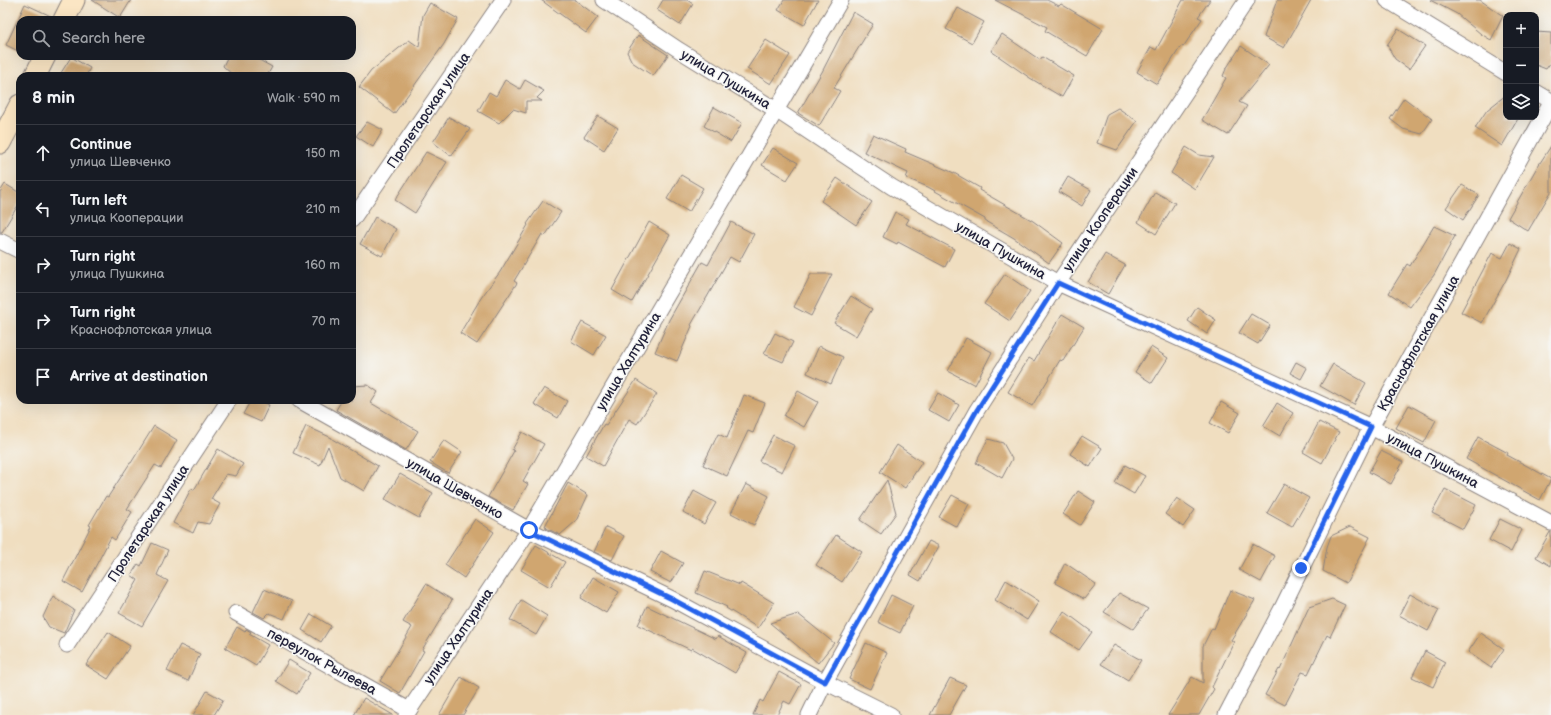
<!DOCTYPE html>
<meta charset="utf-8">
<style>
body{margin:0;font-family:"Balsamiq Sans",sans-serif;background:#20242c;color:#f1f3f6}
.controls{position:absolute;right:12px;top:12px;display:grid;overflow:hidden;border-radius:8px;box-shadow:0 4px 16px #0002}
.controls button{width:36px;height:36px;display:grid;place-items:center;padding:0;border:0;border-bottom:1px solid #363941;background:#171b24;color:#f1f3f6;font:20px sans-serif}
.stop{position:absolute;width:12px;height:12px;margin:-9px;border:3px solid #2563eb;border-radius:50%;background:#fff}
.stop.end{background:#2563eb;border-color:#fff;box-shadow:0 1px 4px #0008}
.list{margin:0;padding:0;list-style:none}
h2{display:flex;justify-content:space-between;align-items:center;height:52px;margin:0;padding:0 16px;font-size:17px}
h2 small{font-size:13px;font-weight:400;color:#9ea1a6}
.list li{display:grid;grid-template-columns:26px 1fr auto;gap:12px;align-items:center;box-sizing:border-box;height:56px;padding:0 16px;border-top:1px solid #363941}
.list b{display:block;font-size:15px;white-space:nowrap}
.list p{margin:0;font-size:13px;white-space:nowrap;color:#9ea1a6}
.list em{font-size:13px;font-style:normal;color:#9ea1a6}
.icon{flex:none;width:22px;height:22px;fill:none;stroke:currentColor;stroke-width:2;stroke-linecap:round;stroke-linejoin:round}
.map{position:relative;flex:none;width:1551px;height:715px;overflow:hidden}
.search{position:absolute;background:#171b24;box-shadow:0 4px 16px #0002;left:16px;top:16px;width:340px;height:44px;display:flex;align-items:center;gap:10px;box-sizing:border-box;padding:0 14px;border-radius:12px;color:#9ea1a6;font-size:15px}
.panel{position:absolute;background:#171b24;box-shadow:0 4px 16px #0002;left:16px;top:72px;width:340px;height:332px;border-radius:12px}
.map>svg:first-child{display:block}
.building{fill:#d0a66f}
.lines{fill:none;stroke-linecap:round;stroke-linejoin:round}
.street-casing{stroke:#89807e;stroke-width:17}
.secondary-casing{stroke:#89807e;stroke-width:23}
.street{stroke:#fff;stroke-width:15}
.secondary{stroke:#fbe6c4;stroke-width:21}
.route{stroke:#2563eb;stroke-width:5}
.labels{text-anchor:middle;stroke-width:3;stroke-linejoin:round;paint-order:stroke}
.street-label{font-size:14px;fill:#22223b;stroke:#f6f6f2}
</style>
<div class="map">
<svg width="1551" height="715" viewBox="0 0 1551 715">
<rect width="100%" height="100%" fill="#f6f6f2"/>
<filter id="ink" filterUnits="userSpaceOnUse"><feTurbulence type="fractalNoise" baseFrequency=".025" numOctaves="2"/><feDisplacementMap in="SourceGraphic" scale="8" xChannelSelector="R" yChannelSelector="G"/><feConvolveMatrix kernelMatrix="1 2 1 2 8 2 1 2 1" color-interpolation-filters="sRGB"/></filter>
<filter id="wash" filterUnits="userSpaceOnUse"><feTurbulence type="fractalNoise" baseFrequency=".012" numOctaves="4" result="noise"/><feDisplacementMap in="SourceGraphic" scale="16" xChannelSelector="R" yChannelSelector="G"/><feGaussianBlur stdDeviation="0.9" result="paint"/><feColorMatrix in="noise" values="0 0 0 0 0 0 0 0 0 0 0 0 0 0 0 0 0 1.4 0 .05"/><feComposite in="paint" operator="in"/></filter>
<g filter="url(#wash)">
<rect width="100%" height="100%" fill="#f0dec0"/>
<g id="blocks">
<g class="building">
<polygon points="92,0 131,0 120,18"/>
<polygon points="541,0 575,0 598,17 586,33"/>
<polygon points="663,0 687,0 693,4 680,25 657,10"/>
<polygon points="784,0 818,0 804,25 778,10"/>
<polygon points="995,0 1047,0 1059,6 1061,4 1103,29 1087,56 1045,31 1047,27"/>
<polygon points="1183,0 1210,0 1198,17 1202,19 1183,47 1181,46 1157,84 1137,72 1151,47 1156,50"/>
<polygon points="1277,0 1311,0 1284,48 1264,37"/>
<polygon points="1430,0 1480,0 1503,16 1491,40 1481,34 1457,14"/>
<polygon points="430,3 458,19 444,44 394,114 359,87 371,71 409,40 419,47 423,15"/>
<polygon points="25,4 53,17 52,20 20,20 20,52 6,45"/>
<polygon points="958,8 984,22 972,43 946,29"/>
<polygon points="853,12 873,24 834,88 840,91 819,126 798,113 822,72"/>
<polygon points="1398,29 1425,46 1409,69 1395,59 1387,45"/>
<polygon points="1536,32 1551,33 1551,62 1546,69 1536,65"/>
<polygon points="1002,34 1040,60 1042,57 1074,76 1062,97 1030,78 991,51"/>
<polygon points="638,35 668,55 653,76 632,62 627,52"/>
<polygon points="766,40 790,55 771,84 747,69"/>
<polygon points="1241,46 1269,65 1239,102 1247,106 1228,135 1202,120 1226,78 1223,76 1226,69"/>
<polygon points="228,56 252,56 272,67 267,76 234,76 223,66"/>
<polygon points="71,57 90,68 86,76 59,76"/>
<polygon points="505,80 520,89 525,80 544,91 537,98 542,101 526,101 526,113 513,109 499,123 478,111 489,92 496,96"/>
<polygon points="1506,95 1506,117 1519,117 1502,146 1475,128 1487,110"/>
<polygon points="1404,98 1432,119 1422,134 1403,129 1390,119"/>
<polygon points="714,107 742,123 731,142 704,126"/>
<polygon points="1118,108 1137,121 1117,150 1097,143 1107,114"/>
<polygon points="598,116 618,128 604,150 584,137"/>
<polygon points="449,117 470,129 451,156 433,142"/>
<polygon points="367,122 383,130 373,147 356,136"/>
<polygon points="873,134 906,149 905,152 954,173 980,188 979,190 1033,221 1063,243 1049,263 1014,238 985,221 985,219 928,187 906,178 908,173 864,152"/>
<polygon points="1551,146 1551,192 1528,231 1508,218 1536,169"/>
<polygon points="1186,147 1199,155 1214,157 1195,189 1171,173"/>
<polygon points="773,148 798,163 787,180 762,165"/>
<polygon points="426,152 447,162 415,213 395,200"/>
<polygon points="681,175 703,188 689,212 667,199"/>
<polygon points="1068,177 1091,190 1082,206 1059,192"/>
<polygon points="837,178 872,202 856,225 821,201"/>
<polygon points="5,184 20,193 20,202 2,232 0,232 0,192"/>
<polygon points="1462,185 1479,195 1463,220 1446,208"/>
<polygon points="1155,192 1175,203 1156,234 1138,222"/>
<polygon points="543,201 561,212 545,236 542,234 514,281 517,283 477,344 460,333 481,298 500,272 528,225 527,224"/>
<polygon points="895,212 909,219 906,224 954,249 945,267 898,242 897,244 883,237"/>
<polygon points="375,217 396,229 382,256 360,244"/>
<polygon points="649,222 670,235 632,302 612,290"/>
<polygon points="731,222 754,234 739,262 730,257 691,325 692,326 677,361 655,352 669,320 702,262 708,265"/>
<polygon points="1434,226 1455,236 1434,275 1410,307 1389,293 1407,264 1410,266"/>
<polygon points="1510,243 1521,249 1506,280 1482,323 1461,312 1492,253 1502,258"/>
<polygon points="1105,254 1125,265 1108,294 1088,282"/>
<polygon points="811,274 832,274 811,316 794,307"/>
<polygon points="1005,274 1030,291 1010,321 984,304"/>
<polygon points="851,296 872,309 856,336 834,323"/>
<polygon points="1197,307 1216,320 1207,334 1188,321"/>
<polygon points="1062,314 1084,327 1063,361 1060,360 1032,406 1008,392 1029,358 1034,361"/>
<polygon points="1251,314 1270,325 1258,344 1239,333"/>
<polygon points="582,322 606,335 594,355 571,341"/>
<polygon points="775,333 793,342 783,362 764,354"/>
<polygon points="966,338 992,352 975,385 948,371"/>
<polygon points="819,346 843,357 831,384 807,373"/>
<polygon points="1151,347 1168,358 1152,383 1135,372"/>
<polygon points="1296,362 1307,368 1301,379 1290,373"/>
<polygon points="1333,364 1366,383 1354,405 1320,386"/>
<polygon points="636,380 657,394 637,424 629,419 603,466 586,456 604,424 606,425"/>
<polygon points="368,385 378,392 371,403 418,431 406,450 336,410 342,400 352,400 352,386"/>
<polygon points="544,388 567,401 558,418 534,404"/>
<polygon points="798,391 818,402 804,427 784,416"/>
<polygon points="938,393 959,405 949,422 928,410"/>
<polygon points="744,395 765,403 753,433 748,431 727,476 703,465 718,434 727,438"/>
<polygon points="251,400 260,400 269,405 261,422 243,414"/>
<polygon points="1221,402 1240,413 1228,433 1210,423"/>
<polygon points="1277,403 1293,413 1280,436 1263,426"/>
<polygon points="1409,405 1436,420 1424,443 1396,428"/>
<polygon points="1319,422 1339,432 1322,463 1303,452"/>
<polygon points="154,426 177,440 161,468 155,465 127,509 132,512 115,540 111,537 82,592 63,581 91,526 89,525 106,496 108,497 130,463 131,463"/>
<polygon points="306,426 332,438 332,439 378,466 364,491 340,477 328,446 320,465 293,453"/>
<polygon points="522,432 544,444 523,481 528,484 513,510 488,497 514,451 512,450"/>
<polygon points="773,435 795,446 782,472 759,461"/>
<polygon points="1082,436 1102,448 1090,467 1070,454"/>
<polygon points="1478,437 1508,453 1507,455 1551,479 1540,500 1466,459"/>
<polygon points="988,439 1003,443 1012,459 1002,478 976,463"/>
<polygon points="444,440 462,452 448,473 430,462"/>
<polygon points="897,445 922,462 905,488 880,472"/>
<polygon points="218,449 243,464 236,476 226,474 211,499 220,504 209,524 198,522 193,533 173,523 191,489 194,490"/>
<polygon points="1381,451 1403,462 1391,484 1369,472"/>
<polygon points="1125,465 1145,476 1134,494 1115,483"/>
<polygon points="400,474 433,493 419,518 385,499"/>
<polygon points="887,480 896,513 881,534 860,520"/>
<polygon points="568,483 588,495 576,521 560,535 546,528 547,527 545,526"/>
<polygon points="746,484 769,496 754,525 731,513"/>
<polygon points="1284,484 1309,498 1292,527 1267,513"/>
<polygon points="1445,489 1476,505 1463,529 1432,513"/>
<polygon points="694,491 716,503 704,524 683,512"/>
<polygon points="1078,491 1095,502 1080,525 1063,514"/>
<polygon points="952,495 969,504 957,527 939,517"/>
<polygon points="1177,498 1195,510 1183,527 1165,514"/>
<polygon points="475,519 494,532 464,578 445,565"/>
<polygon points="1500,519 1522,530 1511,552 1489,540"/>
<polygon points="606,527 624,536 612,560 594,552"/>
<polygon points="1350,527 1370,537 1346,583 1323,571 1327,547 1331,536"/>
<polygon points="1550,532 1551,532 1551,566 1536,557"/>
<polygon points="836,535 862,552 842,582 816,565"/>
<polygon points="929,541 939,546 920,581 910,575"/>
<polygon points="152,543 168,550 157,575 168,581 142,626 119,613 138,580 131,575 138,564 141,566"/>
<polygon points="1253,544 1275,556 1261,582 1239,570"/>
<polygon points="536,545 565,562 550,587 521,570"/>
<polygon points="661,551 683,563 671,583 650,572"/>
<polygon points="1065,563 1096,584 1084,599 1055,583"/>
<polygon points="705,571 740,585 741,583 774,603 758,628 726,608 727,607 696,593"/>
<polygon points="593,577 619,592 606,613 581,598"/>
<polygon points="1006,580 1039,601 1027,620 995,600"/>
<polygon points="426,584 452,600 422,650 424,651 400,693 380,681 412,627 403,622"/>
<polygon points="264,589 292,601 284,619 269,613 264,618 253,612"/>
<polygon points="1230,590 1255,600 1231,640 1234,642 1212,687 1214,689 1199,715 1168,715 1192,677 1203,683 1203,646 1212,628 1214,629"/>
<polygon points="1119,593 1148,609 1133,629 1104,612"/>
<polygon points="1410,594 1439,610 1428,631 1399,615"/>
<polygon points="891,595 913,606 900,633 878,622"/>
<polygon points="53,596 74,610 64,633 49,627 43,617"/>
<polygon points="1332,599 1345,605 1330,637 1327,635 1308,674 1302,672 1285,705 1265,695 1279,669 1280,670 1309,607"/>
<polygon points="521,600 547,616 536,635 510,620"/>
<polygon points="647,606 716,639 718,636 747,653 735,673 692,648 691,650 638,625"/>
<polygon points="1064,611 1092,632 1079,650 1051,632"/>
<polygon points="311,614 331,626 321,642 302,630"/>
<polygon points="798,614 834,643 818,663 770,623"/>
<polygon points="237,627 245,632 246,629 251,632 249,634 268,645 256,666 225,648"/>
<polygon points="108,632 130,646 108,679 86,665"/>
<polygon points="1481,633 1504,649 1491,668 1468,652"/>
<polygon points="866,643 887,653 870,689 849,679"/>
<polygon points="180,645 200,654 188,681 167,671"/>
<polygon points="1114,645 1141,660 1128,680 1101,664"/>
<polygon points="1425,651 1445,662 1433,687 1412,677"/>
<polygon points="289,660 310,673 297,694 276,681"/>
<polygon points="779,672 801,684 790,704 784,701 777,715 753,715 760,700 763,702"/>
<polygon points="461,677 479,688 463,715 439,715"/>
<polygon points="950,678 966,685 949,715 930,715"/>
<polygon points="207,691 223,700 214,715 193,715"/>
<polygon points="364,698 393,715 354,715"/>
</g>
</g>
</g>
<g filter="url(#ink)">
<use href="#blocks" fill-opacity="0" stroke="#89807e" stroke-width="1"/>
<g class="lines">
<defs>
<g id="street">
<polyline points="604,0 679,50 776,110 892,187 1058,283 1371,427 1551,523"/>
<polyline points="1387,0 1506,73"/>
<polyline points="1536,92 1551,101"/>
<polyline points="352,220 503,0"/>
<polyline points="0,241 20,251"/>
<polyline points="299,400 529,530 672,599 825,682 891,715"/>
<polyline points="236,613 409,710"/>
<polyline points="67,645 229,400"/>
<polyline points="406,715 529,530 841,0"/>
<polyline points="809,715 825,682 977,410 1058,283 1247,0"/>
<polyline points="1226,715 1282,608 1371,427 1551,103"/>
</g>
<g id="secondary">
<polyline points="64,20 74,0"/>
<polyline points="35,76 45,56"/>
<polyline points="0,143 20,105"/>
</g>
</defs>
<use href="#street" class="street-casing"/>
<use href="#secondary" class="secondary-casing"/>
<use href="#street" class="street"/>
<use href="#secondary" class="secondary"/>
</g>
</g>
<g class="lines" filter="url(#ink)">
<polyline class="route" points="529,530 672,599 825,682 977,410 1058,283 1371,427 1301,568"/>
</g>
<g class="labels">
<g class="street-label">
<text transform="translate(726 79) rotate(31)" y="5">улица Пушкина</text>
<text transform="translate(428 110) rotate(-56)" y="5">Пролетарская улица</text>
<text transform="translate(1100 219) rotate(-56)" y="5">улица Кооперации</text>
<text transform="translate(1001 250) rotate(30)" y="5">улица Пушкина</text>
<text transform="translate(1418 343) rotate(-61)" y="5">Краснофлотская улица</text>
<text transform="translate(628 361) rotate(-59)" y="5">улица Халтурина</text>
<text transform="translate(1433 460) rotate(28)" y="5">улица Пушкина</text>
<text transform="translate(455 488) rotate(30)" y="5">улица Шевченко</text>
<text transform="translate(148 523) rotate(-57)" y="5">Пролетарская улица</text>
<text transform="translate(458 636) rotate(-56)" y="5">улица Халтурина</text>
<text transform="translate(322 661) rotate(29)" y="5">переулок Рылеева</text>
</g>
</g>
</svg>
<div class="controls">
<button>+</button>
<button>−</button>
<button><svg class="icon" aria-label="layers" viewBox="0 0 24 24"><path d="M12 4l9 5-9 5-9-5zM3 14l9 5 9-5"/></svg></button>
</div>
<div class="stop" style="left:529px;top:530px"></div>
<div class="stop end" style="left:1301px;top:568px"></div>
<div class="search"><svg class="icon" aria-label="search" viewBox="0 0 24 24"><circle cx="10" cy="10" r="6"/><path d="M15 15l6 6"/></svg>Search here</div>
<section class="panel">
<h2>8 min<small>Walk · 590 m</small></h2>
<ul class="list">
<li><svg class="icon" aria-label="ahead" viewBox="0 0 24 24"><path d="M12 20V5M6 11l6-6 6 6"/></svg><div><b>Continue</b><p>улица Шевченко</p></div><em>150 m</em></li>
<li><svg class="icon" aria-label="left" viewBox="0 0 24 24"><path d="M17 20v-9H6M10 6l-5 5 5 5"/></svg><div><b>Turn left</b><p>улица Кооперации</p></div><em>210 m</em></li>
<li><svg class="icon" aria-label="right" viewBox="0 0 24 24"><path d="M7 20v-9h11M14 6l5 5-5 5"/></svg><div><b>Turn right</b><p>улица Пушкина</p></div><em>160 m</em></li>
<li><svg class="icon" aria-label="right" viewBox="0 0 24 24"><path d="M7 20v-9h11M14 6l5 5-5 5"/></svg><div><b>Turn right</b><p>Краснофлотская улица</p></div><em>70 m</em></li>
<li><svg class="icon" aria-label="arrive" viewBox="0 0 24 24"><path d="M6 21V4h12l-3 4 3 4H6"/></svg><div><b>Arrive at destination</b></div></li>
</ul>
</section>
</div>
